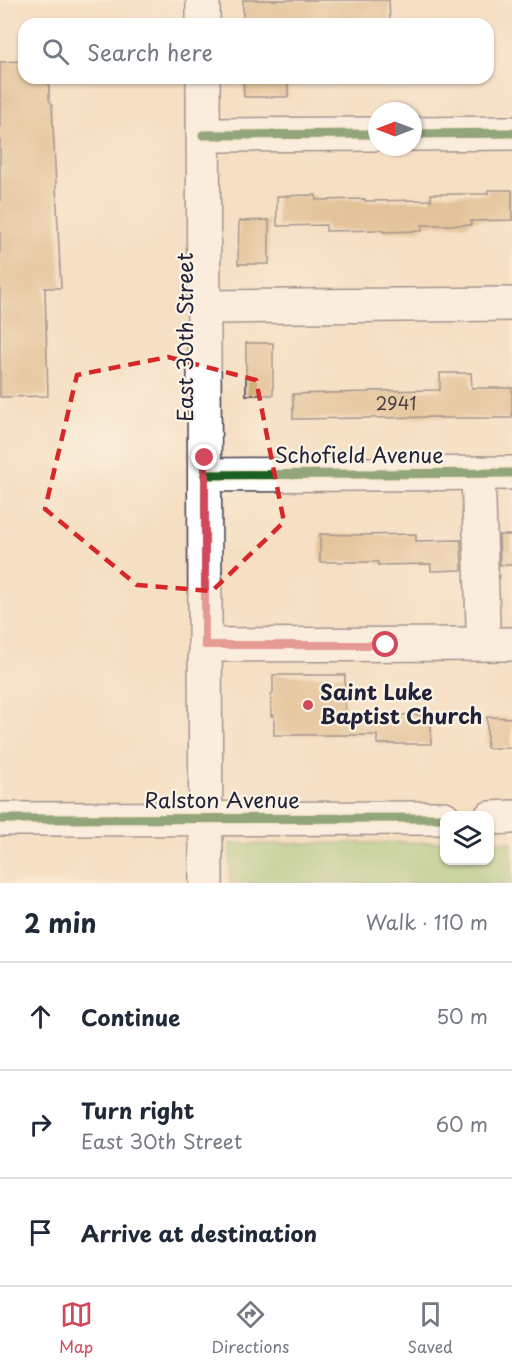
<!DOCTYPE html>
<meta charset="utf-8">
<style>
body{margin:0;font-family:"Playpen Sans",sans-serif;background:#f6f6f7;color:#1f2937}
.controls{position:absolute;right:18px;bottom:18px;display:grid;overflow:hidden;border-radius:12px;box-shadow:0 2px 4px #0004}
.controls button{width:54px;height:54px;display:grid;place-items:center;padding:0;border:0;border-bottom:2px solid #e0e1e3;background:#fff;color:#1f2937;font:30px sans-serif}
.compass{position:absolute;left:368px;top:102px;width:54px;height:54px;border-radius:50%;background:#fff;box-shadow:0 2px 4px #0004;rotate:270deg}
.stop{position:absolute;width:18px;height:18px;margin:-14px;border:4px solid #d1495b;border-radius:50%;background:#fff}
.stop.end{background:#d1495b;border-color:#fff;box-shadow:0 2px 6px #0008}
.list{margin:0;padding:0;list-style:none}
h2{display:flex;justify-content:space-between;align-items:center;height:78px;margin:0;padding:0 24px;font-size:26px}
h2 small{font-size:20px;font-weight:400;color:#747a83}
.list li{display:grid;grid-template-columns:39px 1fr auto;gap:18px;align-items:center;box-sizing:border-box;height:108px;padding:0 24px;border-top:2px solid #e0e1e3}
.list b{display:block;font-size:22px;white-space:nowrap}
.list p{margin:0;font-size:20px;white-space:nowrap;color:#747a83}
.list em{font-size:20px;font-style:normal;color:#747a83}
.icon{flex:none;width:33px;height:33px;fill:none;stroke:currentColor;stroke-width:2;stroke-linecap:round;stroke-linejoin:round}
.map{position:relative;flex:none;width:512px;height:883px;overflow:hidden}
.search{position:absolute;background:#fff;box-shadow:0 2px 4px #0004;left:18px;right:18px;top:18px;height:66px;display:flex;align-items:center;gap:15px;box-sizing:border-box;padding:0 21px;border-radius:18px;color:#747a83;font-size:22px}
.sheet{height:402px;background:#fff}
nav{display:flex;justify-content:space-around;align-items:center;box-sizing:border-box;height:84px;border-top:2px solid #e0e1e3;background:#fff;font-size:16px;color:#747a83}
nav a{display:grid;justify-items:center;gap:3px}
nav .on{color:#d1495b}
.map>svg:first-child{display:block}
.green{fill:#95c878;stroke:#5c755a;stroke-width:1.5}
.building{fill:#cca165}
.lines{fill:none;stroke-linecap:round;stroke-linejoin:round}
.minor-casing{stroke:#423e4f;stroke-width:36}
.major-casing{stroke:#423e4f;stroke-width:36}
.minor{stroke:#fff;stroke-width:33}
.major{stroke:#fff;stroke-width:33}
.cycleway-casing{stroke:#fcf5e5;stroke-width:13}
.cycleway{stroke:#1b5e20;stroke-width:9}
.route{stroke:#d1495b;stroke-width:8}
.marked{fill:none;stroke:#d62828;stroke-width:4.5;stroke-dasharray:12 8;stroke-linejoin:round}
.poi-dot{fill:#d1495b;stroke:#fcf5e5;stroke-width:2}
.labels{text-anchor:middle;stroke-width:4.5;stroke-linejoin:round;paint-order:stroke}
.number-label{font-size:18px;fill:#4c4246}
.street-label{font-size:21px;fill:#22223b;stroke:#fcf5e5}
.poi-label{font-size:21px;font-weight:bold;fill:#22223b;stroke:#fcf5e5;text-anchor:start}
</style>
<div class="map">
<svg width="512" height="883" viewBox="0 0 512 883">
<rect width="100%" height="100%" fill="#fcf5e5"/>
<filter id="ink" filterUnits="userSpaceOnUse"><feTurbulence type="fractalNoise" baseFrequency=".0167" numOctaves="2"/><feDisplacementMap in="SourceGraphic" scale="12" xChannelSelector="R" yChannelSelector="G"/><feConvolveMatrix kernelMatrix="1 2 1 2 8 2 1 2 1" color-interpolation-filters="sRGB"/></filter>
<filter id="wash" filterUnits="userSpaceOnUse"><feTurbulence type="fractalNoise" baseFrequency=".008" numOctaves="4" result="noise"/><feDisplacementMap in="SourceGraphic" scale="24" xChannelSelector="R" yChannelSelector="G"/><feGaussianBlur stdDeviation="1.35" result="paint"/><feColorMatrix in="noise" values="0 0 0 0 0 0 0 0 0 0 0 0 0 0 0 0 0 1.4 0 .05"/><feComposite in="paint" operator="in"/></filter>
<g filter="url(#wash)">
<rect width="100%" height="100%" fill="#f5dfc3"/>
<polygon class="green" points="444,842 444,860 490,860 490,842 512,842 512,883 230,883 230,844"/>
<g id="blocks">
<g class="building">
<polygon points="243,0 389,0 390,24 243,24"/>
<polygon points="24,61 24,78 49,78 49,99 52,105 61,288 45,288 48,396 0,397 0,62"/>
<polygon points="243,78 288,78 288,97 244,97"/>
<polygon points="488,190 512,190 512,220 471,221 471,225 422,225 422,231 383,232 383,230 326,231 326,225 277,226 277,196 316,195 316,200 365,199 365,201 431,200 431,194 488,194"/>
<polygon points="269,220 269,264 238,264 239,221"/>
<rect x="246" y="343" width="27" height="52"/>
<polygon points="440,373 471,373 472,388 512,388 512,418 440,418 440,417 293,419 293,394 370,392 370,391 440,390"/>
<polygon points="320,534 359,535 416,534 416,541 461,540 462,570 431,571 431,564 378,565 378,562 320,562"/>
<polygon points="499,535 512,535 512,565 500,565"/>
<polygon points="273,675 345,675 345,715 431,715 431,744 377,744 377,735 274,735 274,715 271,716 271,694 273,694"/>
<polygon points="487,717 512,718 512,748 487,748"/>
</g>
</g>
</g>
<g filter="url(#ink)">
<use href="#blocks" fill-opacity="0" stroke="#423e4f" stroke-width="1.5"/>
<g class="lines">
<defs>
<g id="minor">
<polyline points="413,134 512,133"/>
<polyline points="203,135 377,134"/>
<polyline points="204,307 512,304"/>
<polyline points="478,473 483,624"/>
<polyline points="205,475 512,473"/>
<polyline points="205,645 512,644"/>
<polyline points="490,818 512,817"/>
<polyline points="0,819 444,818"/>
</g>
<g id="major">
<polyline points="203,24 203,0"/>
<polyline points="203,78 206,883"/>
</g>
</defs>
<use href="#minor" class="minor-casing"/>
<use href="#major" class="major-casing"/>
<use href="#minor" class="minor"/>
<use href="#major" class="major"/>
<defs>
<g id="cycleway">
<polyline points="413,134 512,133"/>
<polyline points="203,135 377,134"/>
<polyline points="205,475 512,473"/>
<polyline points="0,819 444,818"/>
</g>
</defs>
<use href="#cycleway" class="cycleway-casing"/>
<use href="#cycleway" class="cycleway"/>
</g>
</g>
<g class="lines" filter="url(#ink)">
<polyline class="route" points="205,458 205,645 386,645"/>
</g>
<path d="M0 0H512V883H0ZM 168,357 L 256,380 L 284,522 L 212,591 L 137,585 L 45,509 L 77,375 Z" fill="#f5dfc3" fill-opacity=".55" fill-rule="evenodd"/>
<path class="marked" d="M 168,357 L 256,380 L 284,522 L 212,591 L 137,585 L 45,509 L 77,375 Z"/>
<circle class="poi-dot" cx="308" cy="705" r="6"/>
<g class="labels">
<g class="number-label">
<text x="396" y="410">2941</text>
</g>
<g class="street-label">
<text transform="translate(186 337) rotate(-90)" y="7">East 30th Street</text>
<text x="359" y="463">Schofield Avenue</text>
<text x="222" y="808">Ralston Avenue</text>
</g>
<g class="poi-label">
<text x="320" y="700">Saint Luke<tspan x="320" dy="24">Baptist Church</tspan></text>
</g>
</g>
</svg>
<div class="controls">
<button><svg class="icon" aria-label="layers" viewBox="0 0 24 24"><path d="M12 4l9 5-9 5-9-5zM3 14l9 5 9-5"/></svg></button>
</div>
<svg class="compass" viewBox="-18 -18 36 36"><path d="M0-13l5 13h-10z" fill="#e53935"/><path d="M0 13l5-13h-10z" fill="#747a83"/></svg>
<div class="stop" style="left:386px;top:645px"></div>
<div class="stop end" style="left:205px;top:458px"></div>
<div class="search"><svg class="icon" aria-label="search" viewBox="0 0 24 24"><circle cx="10" cy="10" r="6"/><path d="M15 15l6 6"/></svg>Search here</div>
</div>
<section class="sheet">
<h2>2 min<small>Walk · 110 m</small></h2>
<ul class="list">
<li><svg class="icon" aria-label="ahead" viewBox="0 0 24 24"><path d="M12 20V5M6 11l6-6 6 6"/></svg><div><b>Continue</b></div><em>50 m</em></li>
<li><svg class="icon" aria-label="right" viewBox="0 0 24 24"><path d="M7 20v-9h11M14 6l5 5-5 5"/></svg><div><b>Turn right</b><p>East 30th Street</p></div><em>60 m</em></li>
<li><svg class="icon" aria-label="arrive" viewBox="0 0 24 24"><path d="M6 21V4h12l-3 4 3 4H6"/></svg><div><b>Arrive at destination</b></div></li>
</ul>
</section>
<nav>
<a class="on"><svg class="icon" aria-label="map" viewBox="0 0 24 24"><path d="M3 6l6-2 6 2 6-2v14l-6 2-6-2-6 2zM9 4v14M15 6v14"/></svg>Map</a>
<a><svg class="icon" aria-label="directions" viewBox="0 0 24 24"><path d="M12 3l9 9-9 9-9-9zM9 14v-3h6M13 9l2 2-2 2"/></svg>Directions</a>
<a><svg class="icon" aria-label="saved" viewBox="0 0 24 24"><path d="M7 4h10v16l-5-4-5 4z"/></svg>Saved</a>
</nav>
